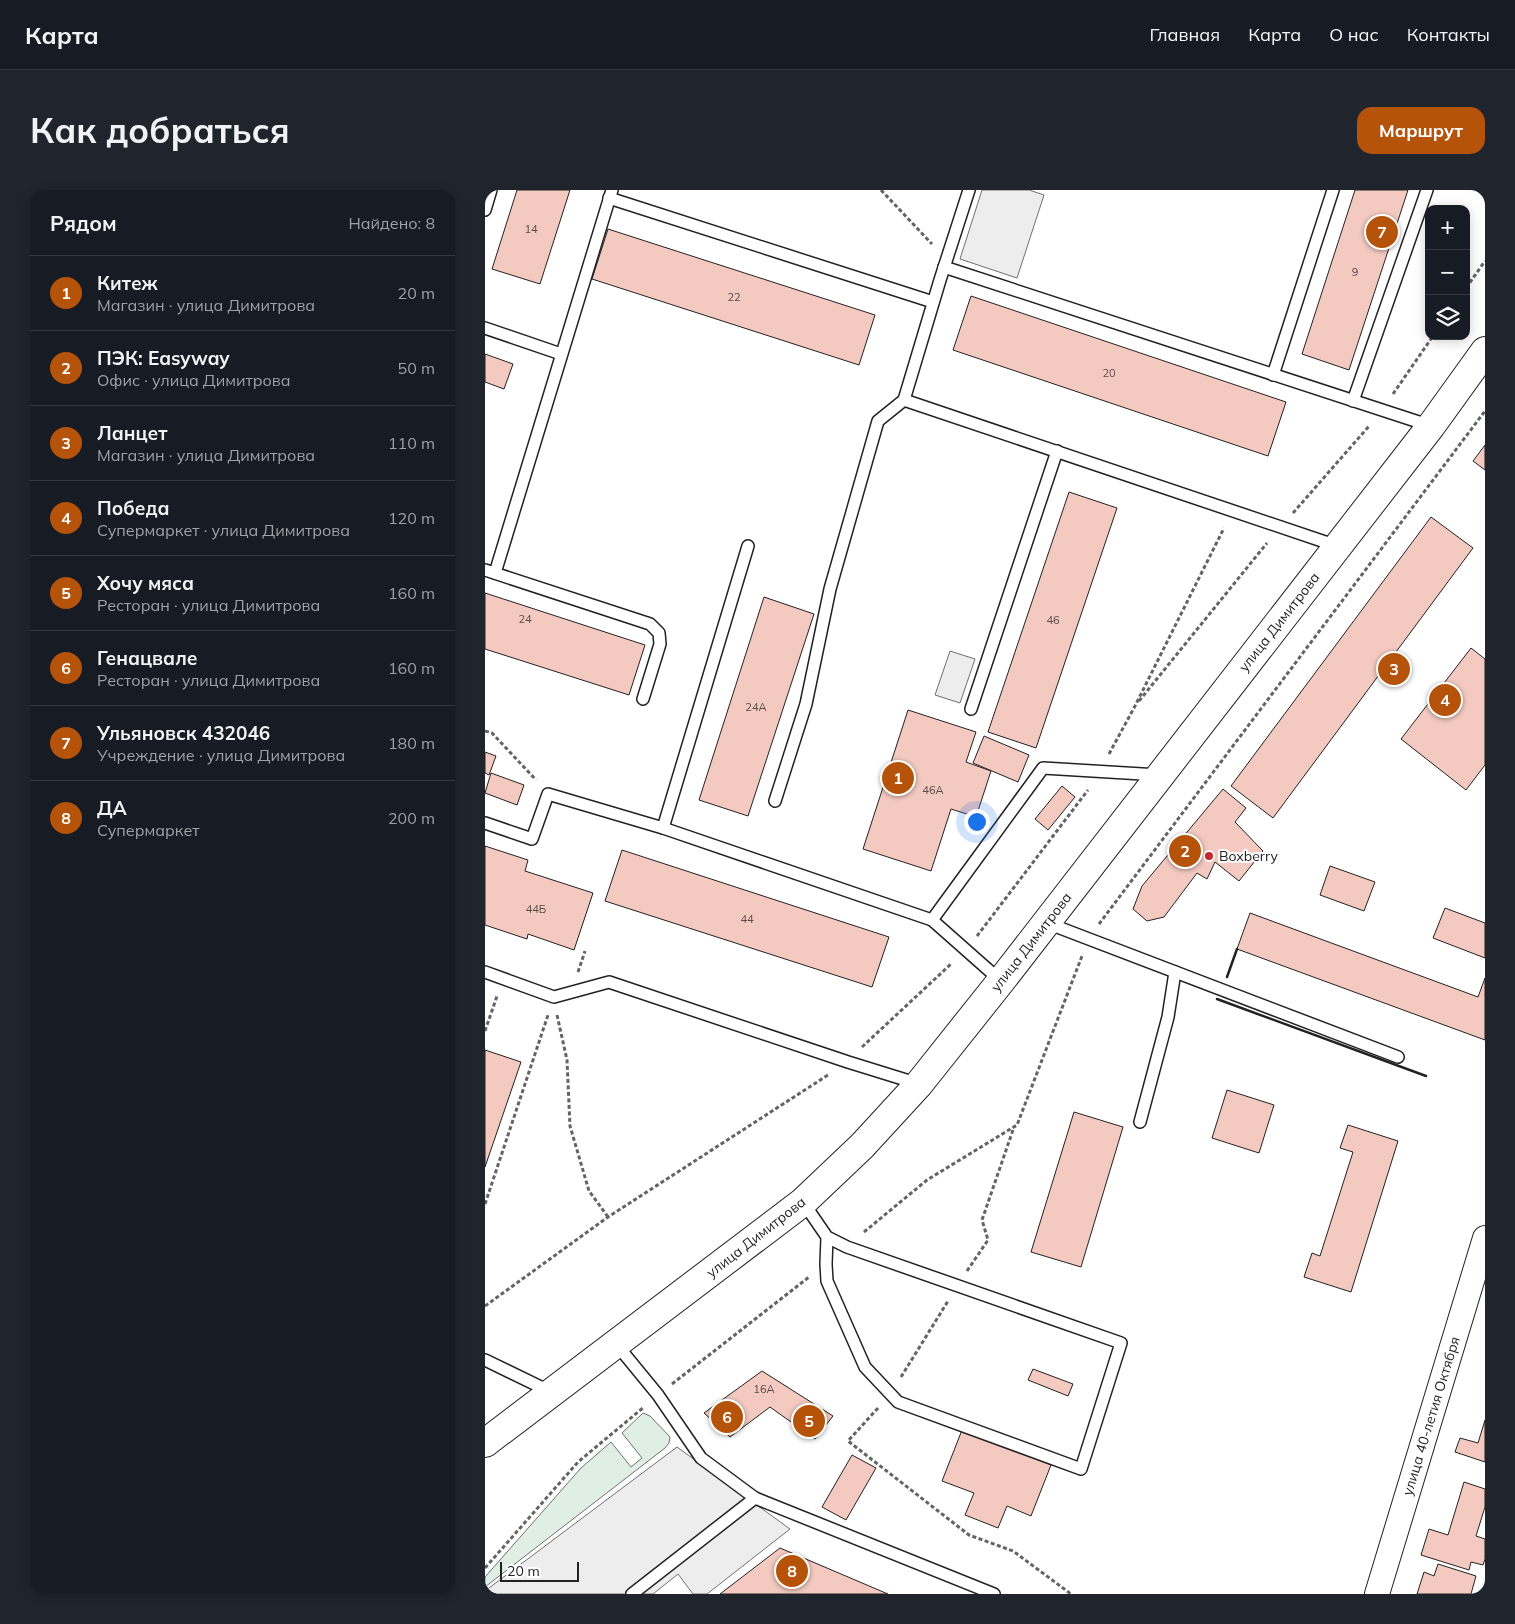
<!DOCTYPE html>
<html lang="ru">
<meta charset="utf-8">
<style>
body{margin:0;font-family:Mulish,sans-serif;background:#20242c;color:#f1f3f6}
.controls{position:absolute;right:15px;top:15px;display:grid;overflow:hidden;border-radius:10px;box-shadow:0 2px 12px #0003}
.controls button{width:45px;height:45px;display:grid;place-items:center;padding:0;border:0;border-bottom:1px solid #363941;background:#171b24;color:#f1f3f6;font:25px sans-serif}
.scale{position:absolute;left:15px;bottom:12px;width:79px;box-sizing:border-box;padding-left:5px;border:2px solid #222;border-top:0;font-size:14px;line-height:18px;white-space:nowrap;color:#222;-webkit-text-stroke:4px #fff;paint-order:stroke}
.you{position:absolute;left:491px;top:631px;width:18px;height:18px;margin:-12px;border:4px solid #fff;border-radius:50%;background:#1a73e8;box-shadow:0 0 0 8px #1a73e833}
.badge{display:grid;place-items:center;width:32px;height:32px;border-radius:50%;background:#b45309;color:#fff;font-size:16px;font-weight:700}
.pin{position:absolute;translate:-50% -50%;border:2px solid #fff;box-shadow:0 1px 5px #0006}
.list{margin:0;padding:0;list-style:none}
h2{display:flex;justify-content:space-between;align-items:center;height:65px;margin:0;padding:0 20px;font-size:21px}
h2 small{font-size:16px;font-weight:400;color:#9ea1a6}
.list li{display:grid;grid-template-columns:32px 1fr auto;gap:15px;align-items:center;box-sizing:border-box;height:75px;padding:0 20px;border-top:1px solid #363941}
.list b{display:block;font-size:19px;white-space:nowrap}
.list p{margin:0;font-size:16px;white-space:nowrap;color:#9ea1a6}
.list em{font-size:16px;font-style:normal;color:#9ea1a6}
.icon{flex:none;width:28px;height:28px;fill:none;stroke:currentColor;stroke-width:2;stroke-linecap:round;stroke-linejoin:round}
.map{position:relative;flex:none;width:1000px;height:1404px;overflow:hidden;border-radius:15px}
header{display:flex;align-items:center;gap:30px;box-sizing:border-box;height:70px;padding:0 25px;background:#171b24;border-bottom:1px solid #363941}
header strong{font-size:24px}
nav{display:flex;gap:28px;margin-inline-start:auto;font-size:18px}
.intro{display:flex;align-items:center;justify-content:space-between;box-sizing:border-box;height:120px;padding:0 30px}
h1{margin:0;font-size:35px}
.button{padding:12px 22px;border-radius:15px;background:#b45309;color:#fff;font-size:18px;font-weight:700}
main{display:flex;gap:30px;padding:0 30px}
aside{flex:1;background:#171b24;border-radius:15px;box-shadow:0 2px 12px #0003}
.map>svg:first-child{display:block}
.green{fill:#e0efe3;stroke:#6f6f6f}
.parking{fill:#ededed;stroke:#6f6f6f}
.building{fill:#f3c9c0;stroke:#222}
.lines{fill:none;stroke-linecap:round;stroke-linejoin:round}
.lane-casing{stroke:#222;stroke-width:14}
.street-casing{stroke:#222;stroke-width:26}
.secondary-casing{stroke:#222;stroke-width:30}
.path{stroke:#646464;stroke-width:3;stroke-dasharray:4 2.5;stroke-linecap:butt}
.lane{stroke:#fff;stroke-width:11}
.street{stroke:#fff;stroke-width:24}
.secondary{stroke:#fff;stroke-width:28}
.wall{stroke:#222;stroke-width:2.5}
.poi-dot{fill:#c62828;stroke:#fff;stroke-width:2}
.labels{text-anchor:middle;stroke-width:4;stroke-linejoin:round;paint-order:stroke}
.number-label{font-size:11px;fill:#564c4a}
.street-label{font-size:14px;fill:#222;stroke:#fff}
.poi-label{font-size:14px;fill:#222;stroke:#fff;text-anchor:start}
</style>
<header>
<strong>Карта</strong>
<nav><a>Главная</a><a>Карта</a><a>О нас</a><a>Контакты</a></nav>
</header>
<div class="intro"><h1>Как добраться</h1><a class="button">Маршрут</a></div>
<main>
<aside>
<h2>Рядом<small>Найдено: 8</small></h2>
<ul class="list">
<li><span class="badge">1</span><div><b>Китеж</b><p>Магазин · улица Димитрова</p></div><em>20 m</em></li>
<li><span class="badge">2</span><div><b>ПЭК: Easyway</b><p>Офис · улица Димитрова</p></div><em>50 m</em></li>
<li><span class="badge">3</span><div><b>Ланцет</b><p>Магазин · улица Димитрова</p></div><em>110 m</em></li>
<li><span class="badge">4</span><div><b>Победа</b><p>Супермаркет · улица Димитрова</p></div><em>120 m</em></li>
<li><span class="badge">5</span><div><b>Хочу мяса</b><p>Ресторан · улица Димитрова</p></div><em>160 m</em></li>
<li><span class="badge">6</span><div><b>Генацвале</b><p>Ресторан · улица Димитрова</p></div><em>160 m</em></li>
<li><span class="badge">7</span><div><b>Ульяновск 432046</b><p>Учреждение · улица Димитрова</p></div><em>180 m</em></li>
<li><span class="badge">8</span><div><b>ДА</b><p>Супермаркет</p></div><em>200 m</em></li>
</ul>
</aside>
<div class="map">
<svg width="1000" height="1404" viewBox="0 0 1000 1404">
<rect width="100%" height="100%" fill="#fff"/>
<polygon class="green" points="158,1223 165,1226 185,1247 184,1253 180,1258 0,1397 0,1387 96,1278 126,1252 146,1277 157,1268 137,1243"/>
<g class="parking">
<polygon points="497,0 544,0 559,5 532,88 475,69"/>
<polygon points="465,461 490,469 475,513 450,505"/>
<polygon points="192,1257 305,1339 222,1404 208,1404 193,1384 168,1404 0,1404 0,1401"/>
</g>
<g class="building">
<polygon points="32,0 85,0 55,94 7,79"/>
<polygon points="870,0 923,0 864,180 817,164"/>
<polygon points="123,39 390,125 374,175 107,89"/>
<polygon points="486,106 801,212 783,266 468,160"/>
<polygon points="0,164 28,174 19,199 0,192"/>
<polygon points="1000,255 1000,280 988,271"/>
<polygon points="584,302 632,318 551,558 503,542"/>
<polygon points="946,327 988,358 788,628 746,596"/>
<polygon points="0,403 160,455 144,505 0,459"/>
<polygon points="279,407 329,424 263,626 214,610"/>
<polygon points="986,458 1000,469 1000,575 981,600 916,549"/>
<polygon points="423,520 491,542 481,572 506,581 491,627 466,619 446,681 378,659"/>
<polygon points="499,546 544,565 533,592 488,573"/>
<polygon points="0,562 11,566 4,585 0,583"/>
<polygon points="6,583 39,595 32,615 0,603"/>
<polygon points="577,596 590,607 563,640 550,629"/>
<polygon points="738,599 761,618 750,632 778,661 754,691 730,672 722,689 712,683 679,727 662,731 648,719 657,696"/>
<polygon points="0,656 43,670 40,681 108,703 89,760 43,744 42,749 0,735"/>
<polygon points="137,660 404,747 387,797 120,711"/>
<polygon points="845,676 890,692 879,721 835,705"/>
<polygon points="960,718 1000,733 1000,768 948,748"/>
<polygon points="765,723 993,807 1000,788 1000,850 752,759"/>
<polygon points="0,860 36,872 0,977"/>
<polygon points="742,900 789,915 774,963 727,948"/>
<polygon points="589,922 638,937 596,1077 546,1062"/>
<polygon points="863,935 913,951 866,1102 819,1087 827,1063 835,1066 868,962 855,958"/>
<polygon points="548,1179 588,1194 583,1206 543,1190"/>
<polygon points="277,1181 348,1226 330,1249 285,1217 245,1247 219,1223"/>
<polygon points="1000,1230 1000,1272 970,1262 975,1248 993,1253"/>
<polygon points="477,1240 566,1275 546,1326 522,1316 513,1338 480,1325 489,1303 457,1291"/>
<polygon points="367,1265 391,1278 361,1330 337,1317"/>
<polygon points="979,1292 1000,1299 1000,1317 991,1346 1000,1349 1000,1369 998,1375 986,1372 984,1380 936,1365 944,1339 963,1345"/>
<polygon points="295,1358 403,1404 235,1404"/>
<polygon points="953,1374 991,1386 986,1404 932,1404 939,1382 949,1386"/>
</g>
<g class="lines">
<defs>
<g id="lane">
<polyline points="484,0 455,90 419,210 852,356"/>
<polyline points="124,8 448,112"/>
<polyline points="0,20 6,0"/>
<polyline points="459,77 946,236"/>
<polyline points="0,138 76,164"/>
<polyline points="788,185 848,0"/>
<polyline points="868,211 942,0"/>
<polyline points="0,380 165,434 174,443 175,454 158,509"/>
<polyline points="10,383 127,0"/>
<polyline points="486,519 572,261"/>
<polyline points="290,611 321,514 345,399 393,231 419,210"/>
<polyline points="0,633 47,649 63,604 178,638 447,730 516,791"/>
<polyline points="178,638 263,356"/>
<polyline points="447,730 558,578 674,585"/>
<polyline points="562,733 913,867"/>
<polyline points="0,782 69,807 124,792 363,872 434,894"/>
<polyline points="655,932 683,827 690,782"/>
<polyline points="318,1012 342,1047 362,1057 636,1153 596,1279 413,1212 380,1177 342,1091 341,1074 342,1047"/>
<polyline points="132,1155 173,1205 216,1268 270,1308 509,1404"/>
<polyline points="0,1170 66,1202"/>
<polyline points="147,1404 270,1308"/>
</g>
<polyline id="street" points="892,1404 1000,1048"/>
<polyline id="secondary" points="0,1253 318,1012 377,956 434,894 516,791 946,236 1000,161"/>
</defs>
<use href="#lane" class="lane-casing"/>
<use href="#street" class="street-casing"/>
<use href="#secondary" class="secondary-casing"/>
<g class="path">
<polyline points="396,0 447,54"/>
<polyline points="981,98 1000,71"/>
<polyline points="908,204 948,146"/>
<polyline points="808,323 885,235"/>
<polyline points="654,511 782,353"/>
<polyline points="0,541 7,543 51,590"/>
<polyline points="624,564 650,516 739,338"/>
<polyline points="614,734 1000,221"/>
<polyline points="492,746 603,600"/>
<polyline points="93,782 100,761"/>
<polyline points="72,825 82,870 85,936 104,1001 123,1027"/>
<polyline points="0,841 12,806"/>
<polyline points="377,857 467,773"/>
<polyline points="0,1014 63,825"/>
<polyline points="379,1042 442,990 532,935 597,766"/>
<polyline points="482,1081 503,1050 497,1030 529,937"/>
<polyline points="0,1116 123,1027 343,885"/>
<polyline points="416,1187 463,1111"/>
<polyline points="187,1194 324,1087"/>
<polyline points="393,1218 363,1251 484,1345 528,1361 586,1404"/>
<polyline points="0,1378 93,1272 159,1217"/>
</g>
<use href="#lane" class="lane"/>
<use href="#street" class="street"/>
<use href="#secondary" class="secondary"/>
<g class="wall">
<polyline points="742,787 752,759"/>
<polyline points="732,809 941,886"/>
</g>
</g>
<circle class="poi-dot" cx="724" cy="666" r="5"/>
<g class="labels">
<g class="number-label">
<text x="46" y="43">14</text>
<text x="870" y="86">9</text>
<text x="249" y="111">22</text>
<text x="624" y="187">20</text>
<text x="40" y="433">24</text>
<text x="568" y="434">46</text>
<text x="271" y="521">24А</text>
<text x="448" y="604">46А</text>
<text x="51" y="723">44Б</text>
<text x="262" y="733">44</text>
<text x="279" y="1203">16А</text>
</g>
<g class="street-label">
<text transform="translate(794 432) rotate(-52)" y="5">улица Димитрова</text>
<text transform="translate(546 752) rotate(-52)" y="5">улица Димитрова</text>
<text transform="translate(271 1047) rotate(-38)" y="5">улица Димитрова</text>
<text transform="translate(946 1226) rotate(-73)" y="5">улица 40-летия Октября</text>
</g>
<g class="poi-label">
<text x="734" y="671">Boxberry</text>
</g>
</g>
</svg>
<div class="controls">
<button>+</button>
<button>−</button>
<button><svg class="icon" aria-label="layers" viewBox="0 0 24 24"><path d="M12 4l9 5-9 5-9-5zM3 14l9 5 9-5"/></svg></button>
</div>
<div class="scale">20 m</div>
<div class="you"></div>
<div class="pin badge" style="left:413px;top:588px">1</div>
<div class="pin badge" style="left:700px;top:661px">2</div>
<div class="pin badge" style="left:909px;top:479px">3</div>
<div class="pin badge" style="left:960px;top:510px">4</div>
<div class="pin badge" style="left:324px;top:1231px">5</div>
<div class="pin badge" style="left:242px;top:1227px">6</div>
<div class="pin badge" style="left:897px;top:42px">7</div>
<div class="pin badge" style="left:307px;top:1381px">8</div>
</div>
</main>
